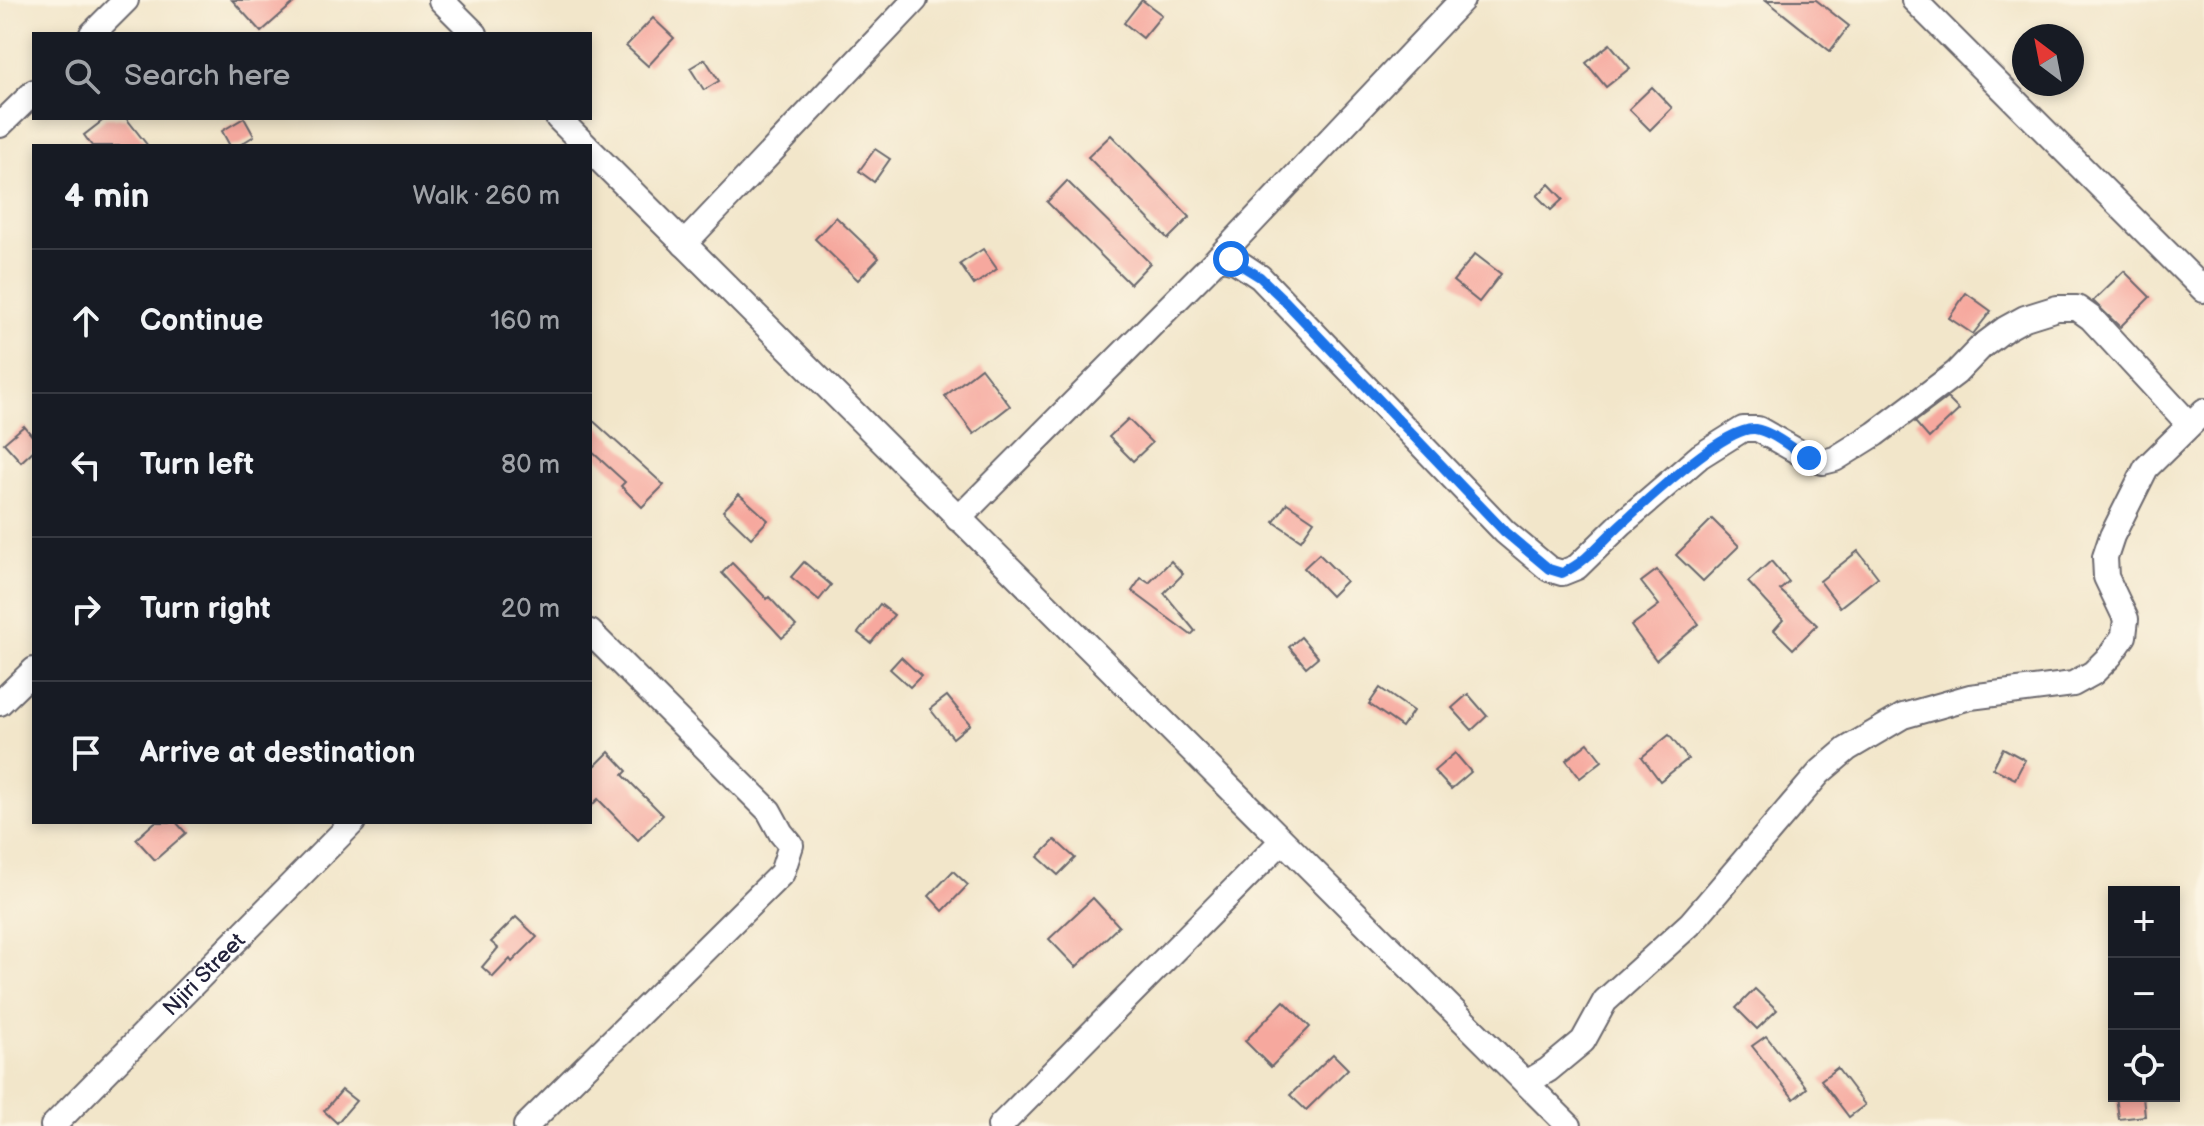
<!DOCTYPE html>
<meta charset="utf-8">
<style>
body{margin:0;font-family:"Balsamiq Sans",sans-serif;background:#242831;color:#f1f3f6}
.controls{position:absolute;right:24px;bottom:24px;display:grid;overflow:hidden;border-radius:0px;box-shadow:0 4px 12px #0003}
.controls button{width:72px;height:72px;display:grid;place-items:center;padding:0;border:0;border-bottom:2px solid #363941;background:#171b24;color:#f1f3f6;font:40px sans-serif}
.compass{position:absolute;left:2012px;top:24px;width:72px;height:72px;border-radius:50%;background:#171b24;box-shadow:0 4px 12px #0003;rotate:328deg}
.stop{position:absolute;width:24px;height:24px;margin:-18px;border:6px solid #1a73e8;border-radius:50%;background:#fff}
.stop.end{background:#1a73e8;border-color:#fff;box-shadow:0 2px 8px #0008}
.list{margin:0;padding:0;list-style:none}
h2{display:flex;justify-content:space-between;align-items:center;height:104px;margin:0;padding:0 32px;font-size:34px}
h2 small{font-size:26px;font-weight:400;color:#9ea1a6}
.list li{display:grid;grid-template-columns:52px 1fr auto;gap:24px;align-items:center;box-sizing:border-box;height:144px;padding:0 32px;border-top:2px solid #363941}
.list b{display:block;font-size:30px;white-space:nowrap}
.list em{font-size:26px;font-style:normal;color:#9ea1a6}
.icon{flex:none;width:44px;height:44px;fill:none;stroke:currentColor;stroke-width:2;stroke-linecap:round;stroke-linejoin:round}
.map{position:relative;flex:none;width:2204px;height:1126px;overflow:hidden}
.search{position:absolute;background:#171b24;box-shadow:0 4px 12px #0003;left:32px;top:32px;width:560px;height:88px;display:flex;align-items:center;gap:20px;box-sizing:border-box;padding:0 28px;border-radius:0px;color:#9ea1a6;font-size:30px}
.panel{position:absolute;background:#171b24;box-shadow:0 4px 12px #0003;left:32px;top:144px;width:560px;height:680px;border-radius:0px}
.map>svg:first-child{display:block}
.building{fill:#f6a89e}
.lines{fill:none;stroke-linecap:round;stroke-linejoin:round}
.minor-casing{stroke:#6b676d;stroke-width:28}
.minor{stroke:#fff;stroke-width:24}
.route{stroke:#1a73e8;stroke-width:10}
.labels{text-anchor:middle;stroke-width:8;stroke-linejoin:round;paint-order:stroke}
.street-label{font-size:22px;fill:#22223b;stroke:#fcf5e5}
</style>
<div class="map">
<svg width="2204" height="1126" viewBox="0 0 2204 1126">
<rect width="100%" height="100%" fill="#fcf5e5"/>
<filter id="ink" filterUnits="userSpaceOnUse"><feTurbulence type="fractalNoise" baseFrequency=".0125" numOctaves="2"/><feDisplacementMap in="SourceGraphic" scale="16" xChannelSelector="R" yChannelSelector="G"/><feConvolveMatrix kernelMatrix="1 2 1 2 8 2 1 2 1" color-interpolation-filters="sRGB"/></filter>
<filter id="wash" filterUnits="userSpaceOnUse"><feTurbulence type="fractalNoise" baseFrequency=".006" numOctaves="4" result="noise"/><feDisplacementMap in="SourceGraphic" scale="32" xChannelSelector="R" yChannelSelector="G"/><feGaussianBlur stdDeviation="1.8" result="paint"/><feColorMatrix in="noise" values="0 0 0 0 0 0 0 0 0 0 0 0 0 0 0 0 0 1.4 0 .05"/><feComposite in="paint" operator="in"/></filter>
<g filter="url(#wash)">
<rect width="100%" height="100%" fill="#f2e6ca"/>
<g id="blocks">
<g class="building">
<polygon points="232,0 297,0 261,32"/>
<polygon points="1142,0 1162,15 1143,38 1124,23"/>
<polygon points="1766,0 1816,0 1849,26 1830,51"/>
<polygon points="653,18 674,38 648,66 626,46"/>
<polygon points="1610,44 1630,68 1606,87 1586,63"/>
<polygon points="705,59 719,81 704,90 690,68"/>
<polygon points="1652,87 1672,108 1650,130 1629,109"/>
<polygon points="106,118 126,118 148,146 92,146 84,135"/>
<polygon points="244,118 254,136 238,146 230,146 222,131"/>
<polygon points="1111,135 1190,217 1168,239 1088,157"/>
<polygon points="875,149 890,159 874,182 859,171"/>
<polygon points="1067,181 1150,263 1130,284 1047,202"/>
<polygon points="1549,184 1563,199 1551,210 1537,196"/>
<polygon points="836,217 879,258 858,280 815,239"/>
<polygon points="983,249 997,269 974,285 960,264"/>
<polygon points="1475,254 1501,274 1479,302 1453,281"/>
<polygon points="2124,271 2150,297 2120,327 2093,301"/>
<polygon points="1966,293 1991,311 1973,334 1949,318"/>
<polygon points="981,368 1010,406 974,434 945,396"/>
<polygon points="1947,398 1959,410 1929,438 1915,422"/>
<polygon points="590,418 664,485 642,507 621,486 625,482 590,450"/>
<polygon points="1128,419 1152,443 1133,461 1109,437"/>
<polygon points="24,426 34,438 34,450 21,462 4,443"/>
<polygon points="739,494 768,520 751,538 723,511"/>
<polygon points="1287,503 1314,521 1301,540 1274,522"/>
<polygon points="1712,519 1739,546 1703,581 1676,555"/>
<polygon points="1858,551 1878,577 1840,607 1820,581"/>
<polygon points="1319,554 1346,581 1331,596 1304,568"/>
<polygon points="1171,561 1183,574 1164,593 1195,631 1191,635 1132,591 1141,578 1149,583"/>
<polygon points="1771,561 1789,582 1780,590 1817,625 1793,649 1774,630 1783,620 1748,582"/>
<polygon points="804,562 831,585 819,600 791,577"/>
<polygon points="732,563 767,599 769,597 796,626 782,638 722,573"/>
<polygon points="1657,570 1699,624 1656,660 1631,626 1659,605 1641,582"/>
<polygon points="880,604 894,615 871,643 858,633"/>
<polygon points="1301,637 1318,657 1306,667 1289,647"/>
<polygon points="901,657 921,676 910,687 890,669"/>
<polygon points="1380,688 1413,711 1402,727 1369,704"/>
<polygon points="1468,694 1487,716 1472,730 1452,708"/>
<polygon points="947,696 970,724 953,738 930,709"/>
<polygon points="1669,735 1688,759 1660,781 1642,757"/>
<polygon points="1588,743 1602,761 1580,778 1566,760"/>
<polygon points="2003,748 2025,760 2015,779 1993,768"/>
<polygon points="609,752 627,771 623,775 663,815 638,840 598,799 590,807 590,771"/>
<polygon points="1455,753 1471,772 1451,789 1434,771"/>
<polygon points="155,822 176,822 186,833 155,860 136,839"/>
<polygon points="1055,840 1075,858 1058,875 1038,857"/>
<polygon points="953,871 968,885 943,911 929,896"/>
<polygon points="1093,898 1119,926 1076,967 1049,939"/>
<polygon points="516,917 537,937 512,962 510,959 493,977 482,967 498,948 491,942"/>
<polygon points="1755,989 1777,1010 1757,1029 1736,1008"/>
<polygon points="1284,1001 1310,1027 1271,1067 1245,1041"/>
<polygon points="1766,1036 1807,1088 1794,1099 1752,1046"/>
<polygon points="1333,1054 1348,1069 1306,1110 1290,1095"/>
<polygon points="1837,1068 1865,1105 1849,1117 1821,1080"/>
<polygon points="342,1090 356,1101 337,1123 324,1111"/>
<polygon points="2116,1096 2143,1096 2145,1116 2119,1119"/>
</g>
</g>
</g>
<g filter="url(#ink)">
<use href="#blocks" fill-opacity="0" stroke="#6b676d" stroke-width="2"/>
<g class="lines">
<defs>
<g id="minor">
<polyline points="441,0 475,34"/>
<polyline points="1914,0 2204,290"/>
<polyline points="92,34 126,0"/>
<polyline points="558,118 586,146"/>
<polyline points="0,125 34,92"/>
<polyline points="590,150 1569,1126"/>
<polyline points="684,244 915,0"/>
<polyline points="1219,257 1236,261 1260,277 1505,532 1549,569 1562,573 1577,567 1621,524 1700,456 1743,429 1758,429 1809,458 1823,462 1835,459 1875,434 1956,373 1981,347 2005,329 2025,318 2057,308 2077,308 2091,318 2189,424"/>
<polyline points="958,519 1219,257 1462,0"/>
<polyline points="0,703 34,670"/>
<polyline points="1526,1083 1548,1070 1583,1041 1605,1001 1690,924 1820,772 1847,749 1903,716 1970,697 2073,684 2093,673 2110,656 2124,636 2126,619 2106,577 2105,557 2112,536 2146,468 2204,411"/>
<path id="s1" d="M 53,1126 L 353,822"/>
<polyline points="526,1126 782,873 791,845 781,833 769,811 590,632"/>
<polyline points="1000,1126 1282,841"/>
</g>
</defs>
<use href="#minor" class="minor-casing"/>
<use href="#minor" class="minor"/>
</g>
</g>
<g class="lines" filter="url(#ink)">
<path class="route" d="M 1231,259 L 1260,277 L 1284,300 L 1505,532 L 1549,569 L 1562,573 C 1587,562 1602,541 1622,523 C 1646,501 1725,426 1755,429 C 1774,432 1792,450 1809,458"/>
</g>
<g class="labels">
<g class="street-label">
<text dy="8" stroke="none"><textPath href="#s1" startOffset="214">Njiri Street</textPath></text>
</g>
</g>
</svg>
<div class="controls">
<button>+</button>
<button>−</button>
<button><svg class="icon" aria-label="locate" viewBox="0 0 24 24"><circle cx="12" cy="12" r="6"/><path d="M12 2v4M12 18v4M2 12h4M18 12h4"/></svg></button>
</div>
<svg class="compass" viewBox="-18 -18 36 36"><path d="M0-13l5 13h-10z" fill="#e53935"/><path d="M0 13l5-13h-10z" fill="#9ea1a6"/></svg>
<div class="stop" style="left:1231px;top:259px"></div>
<div class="stop end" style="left:1809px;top:458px"></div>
<div class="search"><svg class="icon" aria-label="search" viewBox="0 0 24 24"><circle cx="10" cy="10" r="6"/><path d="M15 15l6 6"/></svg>Search here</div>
<section class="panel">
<h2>4 min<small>Walk · 260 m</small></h2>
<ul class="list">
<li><svg class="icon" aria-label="ahead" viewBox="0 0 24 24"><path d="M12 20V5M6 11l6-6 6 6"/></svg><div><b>Continue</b></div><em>160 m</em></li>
<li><svg class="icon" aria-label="left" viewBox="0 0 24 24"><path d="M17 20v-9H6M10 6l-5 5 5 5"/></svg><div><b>Turn left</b></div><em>80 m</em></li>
<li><svg class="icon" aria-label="right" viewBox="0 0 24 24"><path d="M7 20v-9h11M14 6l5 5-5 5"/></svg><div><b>Turn right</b></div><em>20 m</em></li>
<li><svg class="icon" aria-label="arrive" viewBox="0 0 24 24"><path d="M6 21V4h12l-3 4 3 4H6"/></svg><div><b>Arrive at destination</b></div></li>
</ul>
</section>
</div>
